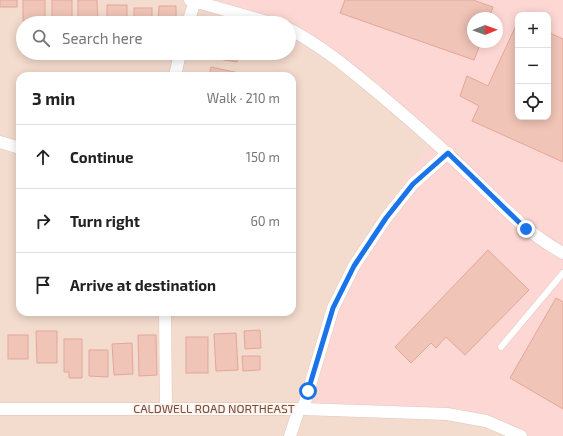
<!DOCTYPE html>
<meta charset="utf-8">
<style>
body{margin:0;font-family:"Exo 2",sans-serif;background:#f6f6f6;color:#222}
.controls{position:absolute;right:12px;top:12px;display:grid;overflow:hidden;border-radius:8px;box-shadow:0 2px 10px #0003}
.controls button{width:36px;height:36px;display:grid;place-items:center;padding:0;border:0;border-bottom:1px solid #e0e0e0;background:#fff;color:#222;font:20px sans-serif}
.compass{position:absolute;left:467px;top:12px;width:36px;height:36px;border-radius:50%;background:#fff;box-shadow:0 2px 10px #0003;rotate:89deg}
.stop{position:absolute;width:12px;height:12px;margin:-9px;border:3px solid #1a73e8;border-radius:50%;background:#fff}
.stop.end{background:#1a73e8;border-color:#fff;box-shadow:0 1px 4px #0008}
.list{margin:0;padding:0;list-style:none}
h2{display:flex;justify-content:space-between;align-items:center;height:52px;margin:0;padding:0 16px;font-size:17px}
h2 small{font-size:13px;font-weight:400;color:#767676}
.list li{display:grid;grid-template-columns:26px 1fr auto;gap:12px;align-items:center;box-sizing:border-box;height:64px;padding:0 16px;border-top:1px solid #e0e0e0}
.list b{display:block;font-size:15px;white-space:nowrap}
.list em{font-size:13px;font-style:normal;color:#767676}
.icon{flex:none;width:22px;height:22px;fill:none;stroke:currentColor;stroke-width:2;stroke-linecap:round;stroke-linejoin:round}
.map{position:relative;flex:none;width:563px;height:436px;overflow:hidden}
.search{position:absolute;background:#fff;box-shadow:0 2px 10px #0003;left:16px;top:16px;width:280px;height:44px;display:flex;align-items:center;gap:10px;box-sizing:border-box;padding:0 14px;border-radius:22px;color:#767676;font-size:15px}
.panel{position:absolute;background:#fff;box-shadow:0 2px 10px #0003;left:16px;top:72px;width:280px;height:244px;border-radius:12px}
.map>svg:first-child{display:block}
.residential{fill:#f3dbce;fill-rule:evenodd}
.commercial{fill:#fcd7d3;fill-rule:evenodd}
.building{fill:#f0c4b7;stroke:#e3a798}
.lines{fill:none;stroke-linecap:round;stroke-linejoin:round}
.service-casing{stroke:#e1c8bf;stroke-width:7}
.minor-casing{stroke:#e1c8bf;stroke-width:13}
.service{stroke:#fff;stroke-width:6}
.minor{stroke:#fff;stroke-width:12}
.route{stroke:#1a73e8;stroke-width:5}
.labels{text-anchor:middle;stroke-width:3;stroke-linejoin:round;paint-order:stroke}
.street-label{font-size:12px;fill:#714f48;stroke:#fff0e5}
</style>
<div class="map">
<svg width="563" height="436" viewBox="0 0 563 436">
<rect width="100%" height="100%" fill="#fcebdf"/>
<path class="residential" d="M 0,0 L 183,0 L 263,23 L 23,23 L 23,53 L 289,53 L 289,30 L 434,140 L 393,197 L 339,288 L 487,416 L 530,436 L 0,436 ZM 20,76 L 292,76 L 292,312 L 20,312 Z"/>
<path class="commercial" d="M 183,0 L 563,0 L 563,436 L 530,436 L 487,416 L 314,406 L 339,288 L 393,197 L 433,140 L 289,30 L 289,23 L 263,23 ZM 518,15 L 548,15 L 548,117 L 518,117 ZM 473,18 L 497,18 L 497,42 L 473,42 Z"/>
<g class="building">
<rect x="0" y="0" width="17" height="7"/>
<rect x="23" y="0" width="22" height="21"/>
<rect x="52" y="0" width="20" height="23"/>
<polygon points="78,0 97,0 98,23 78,23"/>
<polygon points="345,0 473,0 493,7 489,18 473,18 473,42 481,42 474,60 340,13"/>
<rect x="107" y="5" width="20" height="18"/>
<polygon points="159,6 176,6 176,23 158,23"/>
<rect x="134" y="8" width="18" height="15"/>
<polygon points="518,21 518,117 548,117 548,32 563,39 563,162 472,121 479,106 460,96 467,76 488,86"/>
<polygon points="213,53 239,53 237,62 212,58"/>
<polygon points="211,67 239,73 238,76 209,76"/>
<rect x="18" y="183" width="2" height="38"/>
<polygon points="488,250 529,290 465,355 446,337 436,348 431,343 411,363 395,347"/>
<polygon points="556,298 563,302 563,409 510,378"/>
<polygon points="260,330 261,348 245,349 244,331"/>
<polygon points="36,331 57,331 57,363 37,363"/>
<polygon points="236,333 238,370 216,371 214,334"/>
<rect x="8" y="335" width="20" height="24"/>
<polygon points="138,335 156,335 157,375 139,376"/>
<rect x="186" y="337" width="22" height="36"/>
<polygon points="64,339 82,339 82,378 69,378 69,372 64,372"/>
<polygon points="132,343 133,374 114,375 112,344"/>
<polygon points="89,350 108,350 108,377 89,376"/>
<polygon points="242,356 260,356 260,370 243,371"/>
</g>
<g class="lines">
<defs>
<polyline id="service" points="501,347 563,273"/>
<g id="minor">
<polyline points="190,0 271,23"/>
<polyline points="188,23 195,1"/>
<path d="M 289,29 C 322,46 349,69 378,93 C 409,119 439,145 468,173 C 498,202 526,233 563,253"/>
<polyline points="175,76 180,53"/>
<polyline points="0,142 20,148"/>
<polyline points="165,312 166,408"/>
<polyline points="0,409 303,409 447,414 486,421 521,436"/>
<polyline points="303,409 333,308 354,266 386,218 413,184 448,153"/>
<polyline points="290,436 299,409"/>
</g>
</defs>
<use href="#service" class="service-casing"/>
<use href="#minor" class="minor-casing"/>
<use href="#service" class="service"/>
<use href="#minor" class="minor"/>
</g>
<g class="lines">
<polyline class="route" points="308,391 333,308 354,266 386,218 413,184 448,153 526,229"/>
</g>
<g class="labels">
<g class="street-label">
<text x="214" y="413">CALDWELL ROAD NORTHEAST</text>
</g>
</g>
</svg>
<div class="controls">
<button>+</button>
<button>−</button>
<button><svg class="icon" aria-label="locate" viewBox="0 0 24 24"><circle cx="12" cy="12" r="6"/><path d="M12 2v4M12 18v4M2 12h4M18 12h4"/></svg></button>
</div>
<svg class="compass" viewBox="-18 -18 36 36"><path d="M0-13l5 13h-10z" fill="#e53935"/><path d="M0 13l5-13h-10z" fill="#767676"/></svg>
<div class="stop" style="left:308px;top:391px"></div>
<div class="stop end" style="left:526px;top:229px"></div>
<div class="search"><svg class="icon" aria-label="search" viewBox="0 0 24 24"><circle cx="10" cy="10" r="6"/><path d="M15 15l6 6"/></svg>Search here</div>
<section class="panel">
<h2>3 min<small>Walk · 210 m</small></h2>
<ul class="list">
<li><svg class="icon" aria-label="ahead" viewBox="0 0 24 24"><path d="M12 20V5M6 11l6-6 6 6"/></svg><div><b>Continue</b></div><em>150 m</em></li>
<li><svg class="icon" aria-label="right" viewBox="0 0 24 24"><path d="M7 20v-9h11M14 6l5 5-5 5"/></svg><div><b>Turn right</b></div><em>60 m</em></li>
<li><svg class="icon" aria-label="arrive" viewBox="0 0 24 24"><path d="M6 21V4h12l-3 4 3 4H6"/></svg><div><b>Arrive at destination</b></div></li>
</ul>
</section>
</div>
